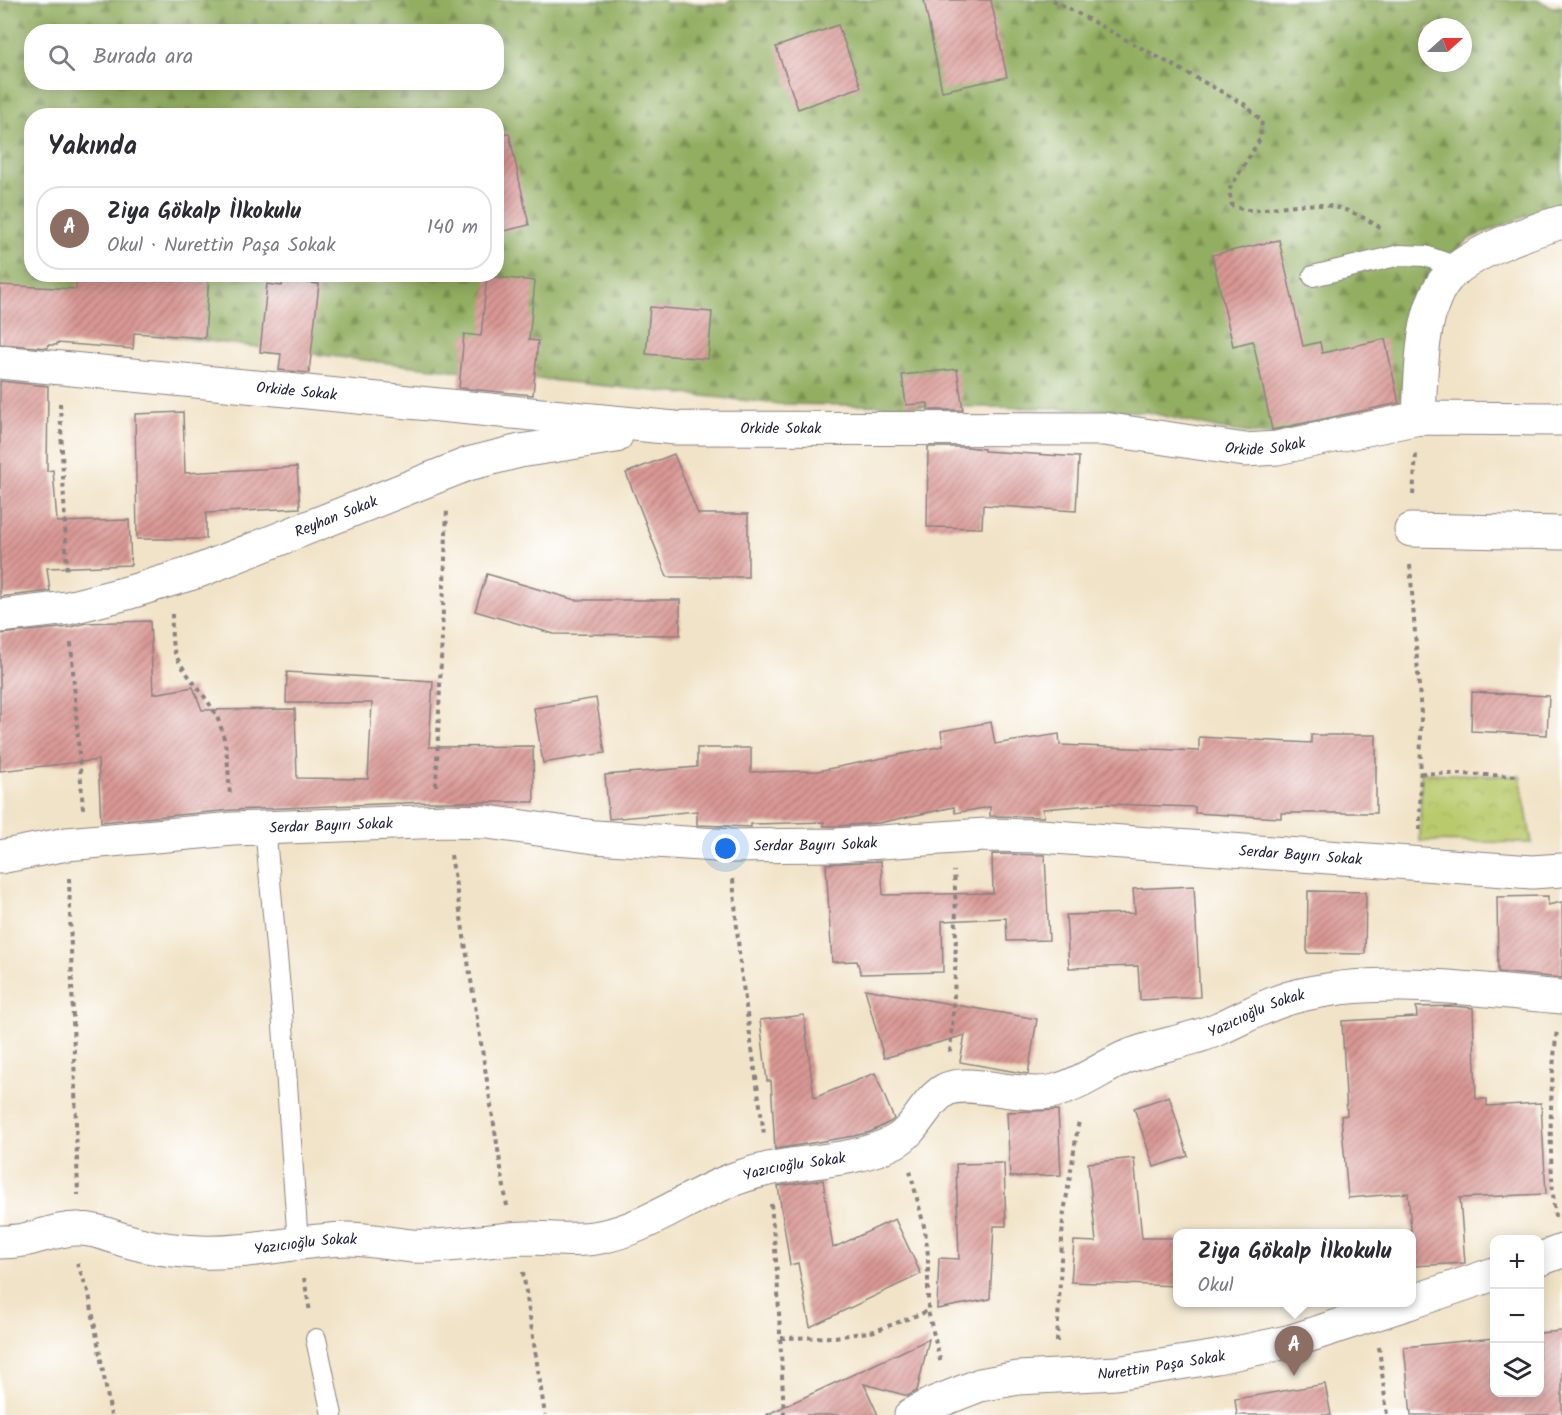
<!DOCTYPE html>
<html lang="tr">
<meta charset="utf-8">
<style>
body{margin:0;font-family:Kalam,sans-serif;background:#f7f7f7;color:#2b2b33}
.controls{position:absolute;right:18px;bottom:18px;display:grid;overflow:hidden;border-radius:12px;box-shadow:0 3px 15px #0003}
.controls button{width:54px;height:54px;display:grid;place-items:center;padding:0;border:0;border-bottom:2px solid #e1e1e2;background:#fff;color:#2b2b33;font:30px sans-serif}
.compass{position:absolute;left:1418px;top:18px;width:54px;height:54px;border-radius:50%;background:#fff;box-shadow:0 3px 15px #0003;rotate:69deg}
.you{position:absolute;left:726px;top:849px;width:21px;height:21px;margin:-15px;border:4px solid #fff;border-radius:50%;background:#1a73e8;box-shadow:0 0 0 9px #1a73e833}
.badge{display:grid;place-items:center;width:39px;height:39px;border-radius:50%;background:#d93025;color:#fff;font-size:20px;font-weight:700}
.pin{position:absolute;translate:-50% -50px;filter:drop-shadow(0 2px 3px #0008)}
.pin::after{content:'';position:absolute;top:32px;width:21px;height:18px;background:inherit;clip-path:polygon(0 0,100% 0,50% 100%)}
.popup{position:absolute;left:1173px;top:1229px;width:243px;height:78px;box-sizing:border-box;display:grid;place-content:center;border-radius:12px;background:#fff;filter:drop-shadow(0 2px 4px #0005);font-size:20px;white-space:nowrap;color:#7c7c81}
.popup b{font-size:22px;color:#2b2b33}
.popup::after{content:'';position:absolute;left:50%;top:100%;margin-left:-12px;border:12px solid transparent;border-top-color:#fff}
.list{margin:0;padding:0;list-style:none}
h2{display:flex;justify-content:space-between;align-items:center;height:78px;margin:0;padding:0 24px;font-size:26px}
h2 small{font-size:20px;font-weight:400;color:#7c7c81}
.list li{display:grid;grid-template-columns:39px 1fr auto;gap:18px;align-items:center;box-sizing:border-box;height:84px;margin:0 12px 12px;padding:0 12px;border:2px solid #e1e1e2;border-radius:24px}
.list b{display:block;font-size:22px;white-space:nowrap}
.list p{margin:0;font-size:20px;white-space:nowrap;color:#7c7c81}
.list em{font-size:20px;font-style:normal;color:#7c7c81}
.icon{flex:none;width:33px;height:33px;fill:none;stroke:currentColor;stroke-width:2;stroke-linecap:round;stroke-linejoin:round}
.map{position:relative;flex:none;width:1562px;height:1415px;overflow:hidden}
.search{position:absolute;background:#fff;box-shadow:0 3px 15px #0003;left:24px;top:24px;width:480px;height:66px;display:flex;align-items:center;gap:15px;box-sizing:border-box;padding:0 21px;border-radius:24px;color:#7c7c81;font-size:22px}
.panel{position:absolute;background:#fff;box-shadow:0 3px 15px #0003;left:24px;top:108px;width:480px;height:174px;border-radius:24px}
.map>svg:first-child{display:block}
.forest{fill:url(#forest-firs);stroke:#5a684e;stroke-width:1.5;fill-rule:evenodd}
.park{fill:url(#park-crowns);stroke:#6e7654;stroke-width:1.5}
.building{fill:url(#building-hatch)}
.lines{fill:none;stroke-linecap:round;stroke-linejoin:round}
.service-casing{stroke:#8a8281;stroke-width:22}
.minor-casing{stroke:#8a8281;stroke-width:35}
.tertiary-casing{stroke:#8a8281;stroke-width:35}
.path{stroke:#8a8281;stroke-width:4;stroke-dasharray:4.5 4.5;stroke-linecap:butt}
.service{stroke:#fff;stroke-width:20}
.minor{stroke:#fff;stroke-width:33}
.tertiary{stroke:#fff;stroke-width:33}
.labels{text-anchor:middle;stroke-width:6;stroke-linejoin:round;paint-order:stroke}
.street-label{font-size:15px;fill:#22223b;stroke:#fff}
</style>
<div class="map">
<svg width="1562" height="1415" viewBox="0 0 1562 1415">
<defs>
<pattern id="forest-firs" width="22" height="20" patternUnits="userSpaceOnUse" patternTransform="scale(1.5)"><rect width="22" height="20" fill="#92ae60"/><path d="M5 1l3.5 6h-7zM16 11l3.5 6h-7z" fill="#778d50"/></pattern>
<pattern id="park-crowns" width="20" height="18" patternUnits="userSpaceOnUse" patternTransform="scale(1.5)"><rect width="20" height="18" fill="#b9ca6c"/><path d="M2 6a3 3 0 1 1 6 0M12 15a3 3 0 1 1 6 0" fill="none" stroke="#9fad5e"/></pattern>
<pattern id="building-hatch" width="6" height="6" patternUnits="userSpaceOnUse" patternTransform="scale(1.5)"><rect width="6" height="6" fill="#d99894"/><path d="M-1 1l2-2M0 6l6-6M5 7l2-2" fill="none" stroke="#b07c7a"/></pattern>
</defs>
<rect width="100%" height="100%" fill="#fff"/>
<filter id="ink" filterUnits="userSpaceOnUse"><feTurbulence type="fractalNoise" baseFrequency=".0167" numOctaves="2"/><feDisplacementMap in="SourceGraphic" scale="12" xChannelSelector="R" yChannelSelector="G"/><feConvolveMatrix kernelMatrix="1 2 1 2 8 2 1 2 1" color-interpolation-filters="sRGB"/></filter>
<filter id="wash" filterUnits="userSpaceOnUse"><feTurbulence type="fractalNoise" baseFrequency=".008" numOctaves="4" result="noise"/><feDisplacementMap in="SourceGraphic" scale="24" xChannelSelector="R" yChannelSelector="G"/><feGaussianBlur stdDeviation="1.35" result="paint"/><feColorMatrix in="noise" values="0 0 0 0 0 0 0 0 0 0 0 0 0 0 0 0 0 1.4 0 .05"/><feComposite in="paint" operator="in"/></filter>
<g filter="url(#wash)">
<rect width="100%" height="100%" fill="#f1e3c7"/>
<path class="forest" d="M 0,0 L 662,0 L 666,3 L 725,4 L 730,0 L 1537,0 L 1552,7 L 1562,6 L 1562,202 L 1471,238 L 1429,273 L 1407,349 L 1400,408 L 1274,436 L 1221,429 L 1147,412 L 1048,408 L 779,404 L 413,366 L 100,328 L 0,329 ZM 1427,27 L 1463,27 L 1463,63 L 1427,63 ZM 32,32 L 496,32 L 496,82 L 32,82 ZM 32,116 L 496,116 L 496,274 L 32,274 Z"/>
<polygon class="park" points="1421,773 1520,776 1532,843 1420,841"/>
<g id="blocks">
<g class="building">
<polygon points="924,0 991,0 1007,77 942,91"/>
<polygon points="838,25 861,87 798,109 776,47"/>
<polygon points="509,133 529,225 496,233 496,134"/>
<polygon points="1279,240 1303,346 1320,342 1322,353 1385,339 1399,403 1272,430 1253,341 1233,346 1212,255"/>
<polygon points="77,274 209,274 205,338 134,333 133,349 57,343 57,345 48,345 48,348 0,344 0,285 76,289"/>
<polygon points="487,276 535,281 529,340 538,341 533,395 459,388 464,334 481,336"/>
<polygon points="283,280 319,284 309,373 279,370 281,354 260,352 267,284 282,286"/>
<polygon points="650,307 712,312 708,359 646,354"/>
<polygon points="957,369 963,410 928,410 928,403 906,405 902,375"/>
<polygon points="0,381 48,386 47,471 53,470 57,522 129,520 131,565 47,568 50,591 0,597"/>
<polygon points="183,412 185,473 297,467 300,508 206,513 206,539 137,539 135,414"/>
<polygon points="928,447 967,447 984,449 984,451 1079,457 1076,511 983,505 982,528 927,527"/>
<polygon points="674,454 698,514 748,514 748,577 667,577 626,473"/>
<polygon points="487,574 575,600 680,600 680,635 554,634 475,611"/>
<polygon points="150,621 153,694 193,687 202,710 295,709 297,778 368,779 372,703 286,703 287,672 433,681 429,747 533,746 534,802 427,802 232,810 101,822 98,760 0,771 0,634 70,627 86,623"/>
<polygon points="1472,692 1549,696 1547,735 1471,731"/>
<polygon points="596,698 605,753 543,763 534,708"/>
<polygon points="991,722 995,744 1059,734 1060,745 1199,751 1199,737 1311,743 1311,735 1376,735 1376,813 1281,813 1281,818 1195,813 1195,807 1104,804 1043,809 1044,817 990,816 990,807 955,813 954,807 879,823 836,826 824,826 824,822 751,824 751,827 697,825 697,811 609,819 605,775 697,767 697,748 751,748 751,772 818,771 943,746 941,731"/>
<polygon points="992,854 1045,855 1049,940 1007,941 1006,918 942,921 943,972 861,974 857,961 832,962 826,864 881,861 883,895 993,893"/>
<polygon points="1194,886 1200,997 1140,1000 1138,966 1069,968 1066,915 1135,913 1133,889"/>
<polygon points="1308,891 1366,892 1365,954 1307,953"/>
<polygon points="1548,896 1548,905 1562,902 1562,978 1498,972 1497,897"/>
<polygon points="865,989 1037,1019 1028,1074 960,1062 965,1035 884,1058"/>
<polygon points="1452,1006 1473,1008 1476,1099 1487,1099 1487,1106 1541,1103 1546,1194 1460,1198 1465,1263 1414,1266 1408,1193 1348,1198 1341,1116 1347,1115 1342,1021 1417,1017 1416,1007"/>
<polygon points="804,1015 814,1098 875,1073 894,1119 890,1122 870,1132 854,1136 775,1149 771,1081 767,1081 760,1020"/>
<polygon points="1169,1096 1188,1156 1154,1167 1134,1108"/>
<polygon points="1058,1110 1061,1175 1010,1177 1007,1112"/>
<polygon points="1134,1158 1142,1238 1177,1238 1177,1286 1071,1282 1074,1241 1096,1242 1088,1163"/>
<polygon points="1004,1163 1006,1226 994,1226 990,1299 937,1309 939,1258 959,1259 956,1164"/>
<polygon points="823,1180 833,1248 895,1219 921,1274 810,1327 798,1263 790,1265 778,1186"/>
<polygon points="1562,1331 1562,1415 1411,1415 1404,1347 1494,1338 1494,1392 1539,1392 1539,1333"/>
<polygon points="929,1339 917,1391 908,1396 864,1384 878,1415 766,1415"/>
<polygon points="1325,1384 1331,1415 1237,1415 1235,1399"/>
</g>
</g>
</g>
<g filter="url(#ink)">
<use href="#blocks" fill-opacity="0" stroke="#8a8281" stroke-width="1.5"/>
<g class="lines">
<defs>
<g id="service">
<polyline points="1313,276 1400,255 1425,256 1460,268"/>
<polyline points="265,827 282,1011 298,1244"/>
<polyline points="316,1339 332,1415"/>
</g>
<g id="minor">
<path id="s1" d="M 0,362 L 675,428 L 1104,429 L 1245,450 L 1277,448 L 1419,418 L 1562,419"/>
<path d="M 1419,418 C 1421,378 1420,310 1446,279 C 1468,253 1530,231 1562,222"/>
<polyline points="1411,530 1562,533"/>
<path id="s2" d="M 0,616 L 68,608 L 127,593 L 196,572 L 468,464 L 520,451 L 616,436"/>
<path id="s3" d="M 0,857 L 67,844 L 233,829 L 446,821 L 487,822 L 595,837 L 731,846 L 837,845 L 985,835 L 1041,836 L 1532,872 L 1562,870"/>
<path id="s4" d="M 0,1242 C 8,1242 17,1241 24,1240 C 43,1236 61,1228 80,1229 C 97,1229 112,1237 128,1241 C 150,1248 177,1251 201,1252 C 250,1254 298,1240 347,1239 C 369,1239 391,1244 412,1246 C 450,1248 489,1239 527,1238 C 551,1238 576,1242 600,1237 C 652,1227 693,1192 743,1176 C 791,1159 849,1165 894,1142 C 916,1131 924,1102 945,1090 C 969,1077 1025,1101 1058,1090 C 1081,1084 1102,1068 1124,1058 C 1154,1045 1188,1042 1218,1029 C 1243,1018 1266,1004 1293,997 C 1380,974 1474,990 1562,997"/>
</g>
<g id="tertiary">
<polyline points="1540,1259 1562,1251"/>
<polyline points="1411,1302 1494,1274"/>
<path id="s5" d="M 911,1415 L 934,1403 L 980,1385 L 1018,1378 L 1116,1373 L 1217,1357 L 1292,1341 L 1411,1302"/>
</g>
</defs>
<use href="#service" class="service-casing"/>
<use href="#minor" class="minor-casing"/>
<use href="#tertiary" class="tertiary-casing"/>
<g class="path">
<path d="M 1053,0 L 1244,104 L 1262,121 L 1260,139 L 1229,190 L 1232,206 C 1253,214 1265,208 1287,206 C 1327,201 1351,208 1384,230"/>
<polyline points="60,403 67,573"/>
<polyline points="1413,495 1416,454"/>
<polyline points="1410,565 1421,714 1420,830"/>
<path d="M 172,614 C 172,624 171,637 173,647 C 178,668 204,692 215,713 C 228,738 228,768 230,795"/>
<polyline points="71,643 83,809"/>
<polyline points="1421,773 1520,776"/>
<polyline points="436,786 447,509"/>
<polyline points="451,855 507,1206"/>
<polyline points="69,878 78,1195"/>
<polyline points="733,879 740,964 764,1134"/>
<path d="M 950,1052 C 955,992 958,932 954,871"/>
<polyline points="910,1171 925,1230 928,1255 928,1311 941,1364"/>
<polyline points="771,1204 777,1272 784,1415"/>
<path d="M 1555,1217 C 1549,1156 1549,1092 1557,1030"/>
<polyline points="77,1263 89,1294 111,1415"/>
<polyline points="523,1272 545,1415"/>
<polyline points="304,1278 310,1312"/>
<polyline points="781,1338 835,1337 875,1331 928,1311"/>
<polyline points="1057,1342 1063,1219 1079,1120"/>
<polyline points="1379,1347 1387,1415"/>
</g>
<use href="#service" class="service"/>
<use href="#minor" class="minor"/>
<use href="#tertiary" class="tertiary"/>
</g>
</g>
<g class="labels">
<g class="street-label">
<text dy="5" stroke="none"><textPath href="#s1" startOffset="298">Orkide Sokak</textPath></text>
<text dy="5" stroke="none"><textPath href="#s1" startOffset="784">Orkide Sokak</textPath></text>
<text dy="5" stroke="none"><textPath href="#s1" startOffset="1270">Orkide Sokak</textPath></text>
<text dy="5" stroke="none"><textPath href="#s2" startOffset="352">Reyhan Sokak</textPath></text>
<text dy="5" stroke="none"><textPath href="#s3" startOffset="333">Serdar Bayırı Sokak</textPath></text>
<text dy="5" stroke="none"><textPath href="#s3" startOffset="819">Serdar Bayırı Sokak</textPath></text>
<text dy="5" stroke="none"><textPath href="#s3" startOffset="1305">Serdar Bayırı Sokak</textPath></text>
<text dy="5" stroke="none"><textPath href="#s4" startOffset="1318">Yazıcıoğlu Sokak</textPath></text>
<text dy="5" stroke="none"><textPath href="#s4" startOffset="814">Yazıcıoğlu Sokak</textPath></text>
<text dy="5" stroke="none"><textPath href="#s4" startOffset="310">Yazıcıoğlu Sokak</textPath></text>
<text dy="5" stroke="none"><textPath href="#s5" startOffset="258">Nurettin Paşa Sokak</textPath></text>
</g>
</g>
</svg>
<div class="controls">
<button>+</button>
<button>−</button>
<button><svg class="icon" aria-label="layers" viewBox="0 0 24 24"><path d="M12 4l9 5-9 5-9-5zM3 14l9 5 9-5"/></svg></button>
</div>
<svg class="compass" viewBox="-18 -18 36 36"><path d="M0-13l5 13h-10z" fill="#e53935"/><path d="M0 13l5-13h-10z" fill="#7c7c81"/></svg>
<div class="you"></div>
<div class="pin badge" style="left:1294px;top:1376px;background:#8d6e63">A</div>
<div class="popup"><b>Ziya Gökalp İlkokulu</b>Okul</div>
<div class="search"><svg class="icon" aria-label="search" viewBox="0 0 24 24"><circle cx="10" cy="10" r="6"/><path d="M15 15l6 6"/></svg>Burada ara</div>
<section class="panel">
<h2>Yakında<small></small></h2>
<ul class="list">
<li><span class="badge" style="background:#8d6e63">A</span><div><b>Ziya Gökalp İlkokulu</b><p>Okul · Nurettin Paşa Sokak</p></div><em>140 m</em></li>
</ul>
</section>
</div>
